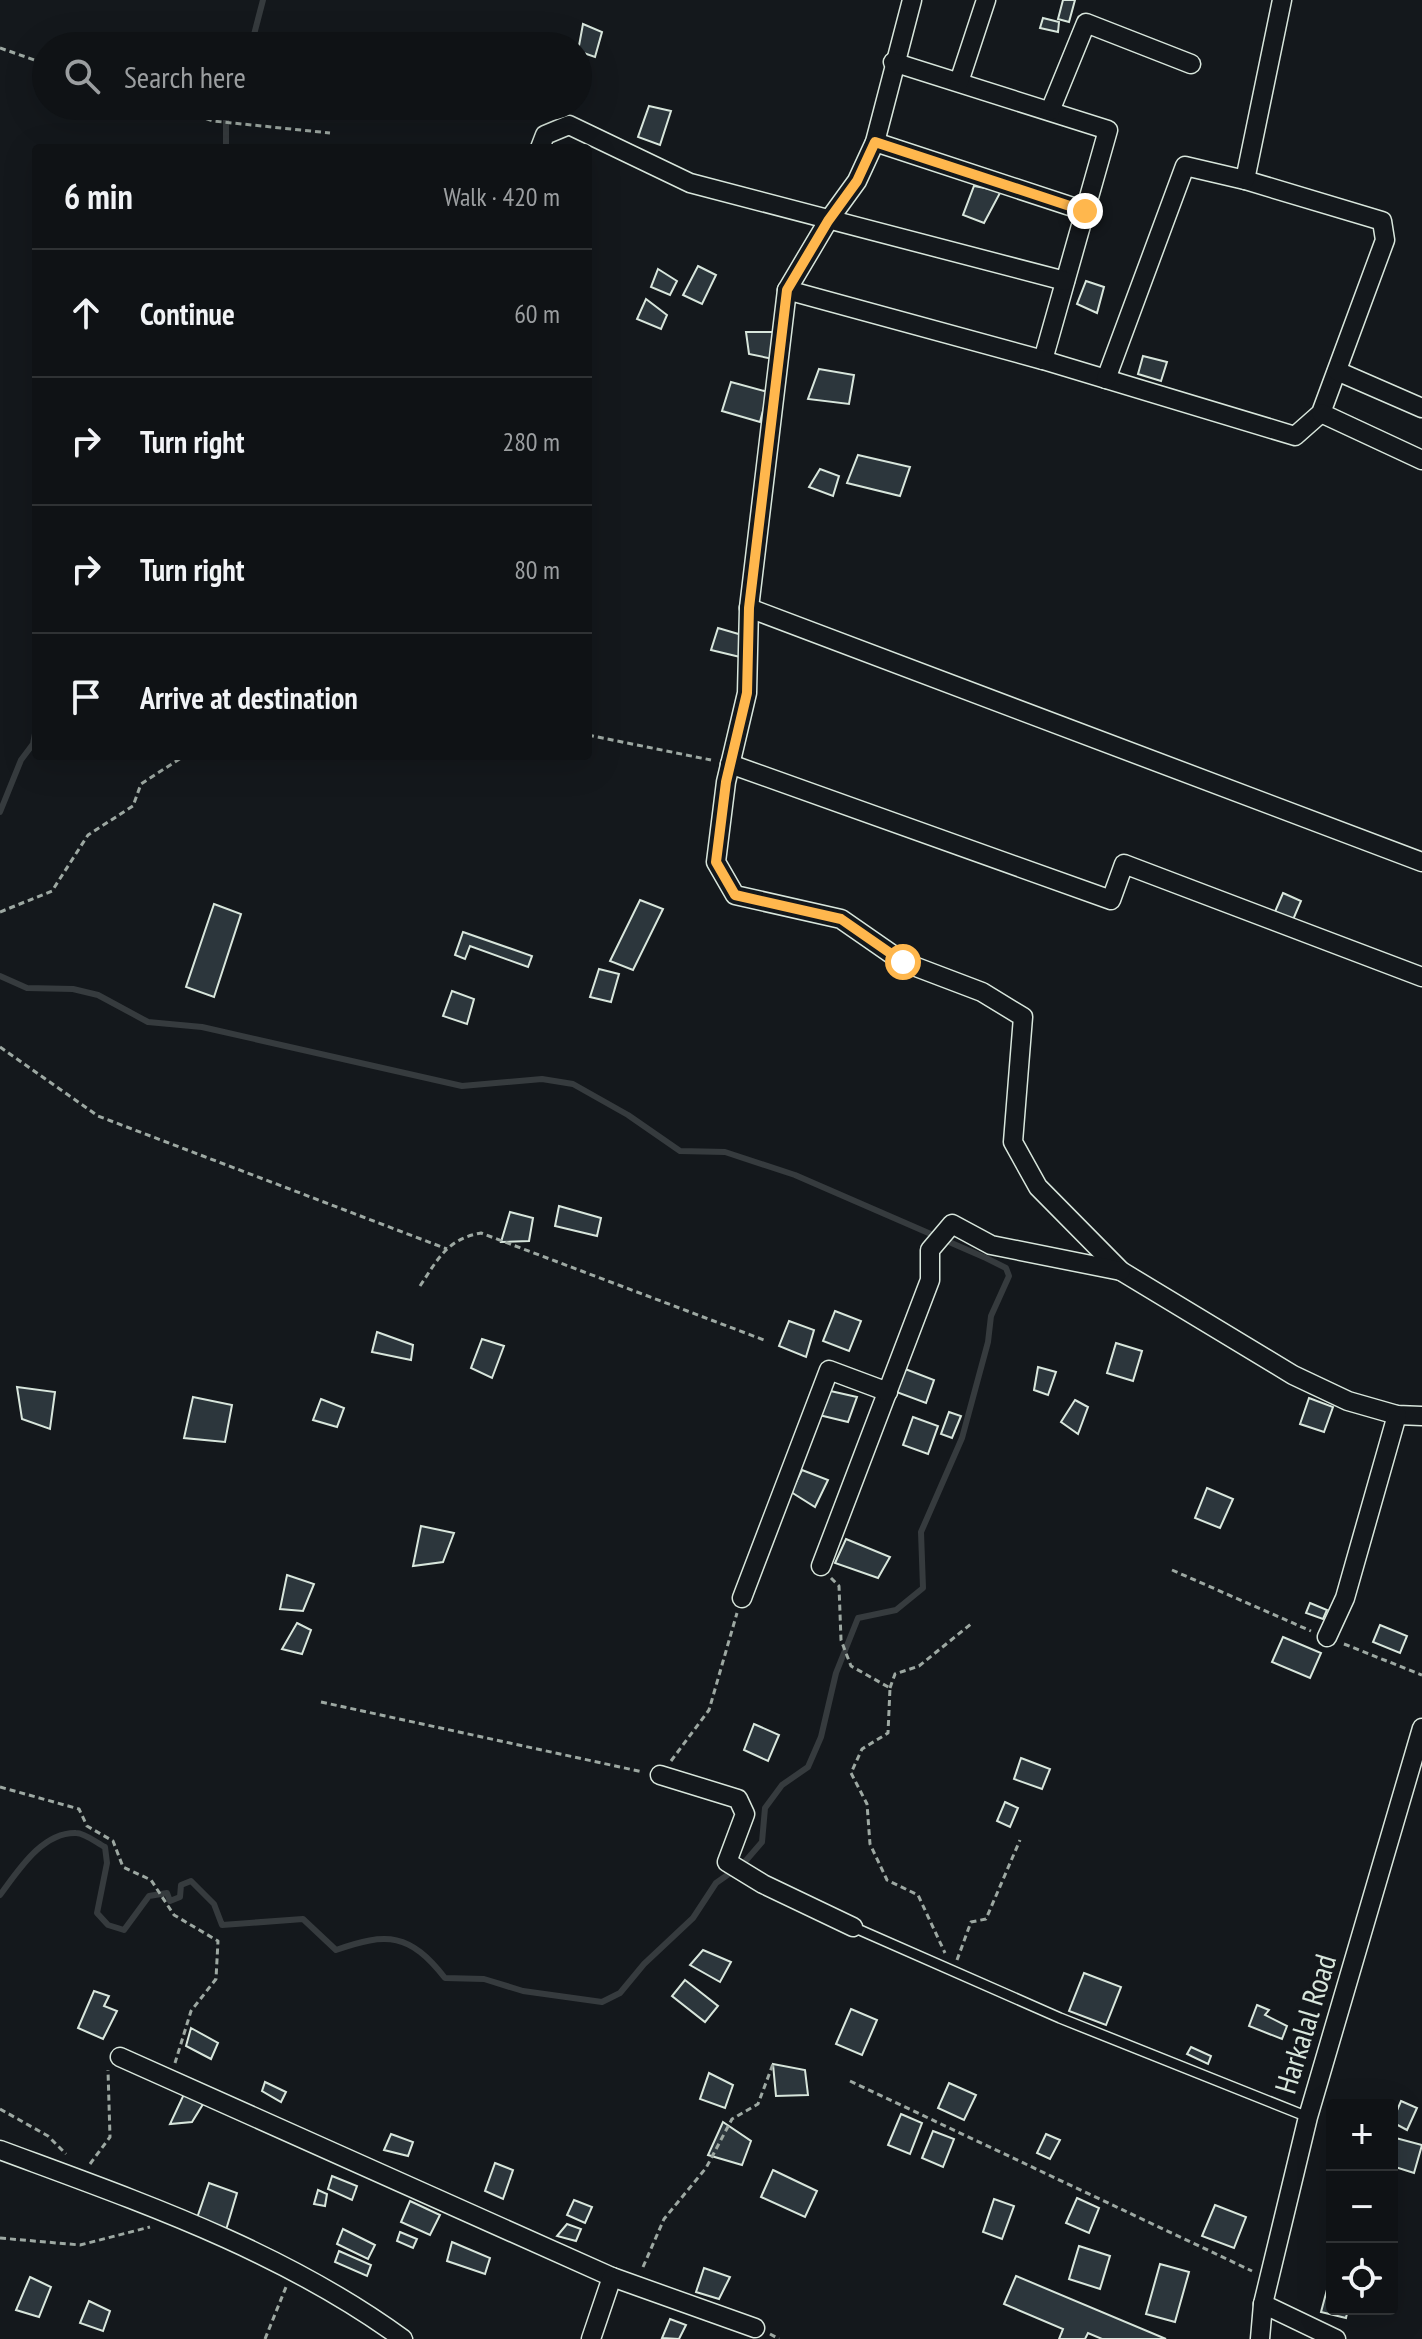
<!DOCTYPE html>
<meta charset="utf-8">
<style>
body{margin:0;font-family:"PT Sans Narrow",sans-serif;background:#1d2022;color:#f1f3f6}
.controls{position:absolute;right:24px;bottom:24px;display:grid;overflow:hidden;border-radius:8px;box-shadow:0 8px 32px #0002}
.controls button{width:72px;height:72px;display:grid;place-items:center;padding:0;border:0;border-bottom:2px solid #2f3234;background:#0f1215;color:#f1f3f6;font:40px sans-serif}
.stop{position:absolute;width:24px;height:24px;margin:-18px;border:6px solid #ffb74d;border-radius:50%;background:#fff}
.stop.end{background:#ffb74d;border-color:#fff;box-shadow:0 2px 8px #0008}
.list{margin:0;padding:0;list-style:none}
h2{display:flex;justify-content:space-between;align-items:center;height:104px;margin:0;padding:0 32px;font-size:34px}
h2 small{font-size:26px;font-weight:400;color:#9b9ea0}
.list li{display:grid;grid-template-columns:52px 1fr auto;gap:24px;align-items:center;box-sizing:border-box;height:128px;padding:0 32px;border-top:2px solid #2f3234}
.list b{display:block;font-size:30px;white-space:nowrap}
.list em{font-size:26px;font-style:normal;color:#9b9ea0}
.icon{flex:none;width:44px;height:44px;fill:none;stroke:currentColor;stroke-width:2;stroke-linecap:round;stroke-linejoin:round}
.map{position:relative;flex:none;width:1422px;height:2339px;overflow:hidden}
.search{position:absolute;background:#0f1215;box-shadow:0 8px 32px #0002;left:32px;top:32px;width:560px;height:88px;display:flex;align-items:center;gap:20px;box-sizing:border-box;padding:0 28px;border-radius:44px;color:#9b9ea0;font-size:30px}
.panel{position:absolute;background:#0f1215;box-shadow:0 8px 32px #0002;left:32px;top:144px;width:560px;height:616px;border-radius:8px}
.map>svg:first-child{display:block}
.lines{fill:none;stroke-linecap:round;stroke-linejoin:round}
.stream{stroke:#363b3e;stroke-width:6}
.building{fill:#2c363c;stroke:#d8e6dc;stroke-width:2}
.service-casing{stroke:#d8e6dc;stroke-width:12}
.minor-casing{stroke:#d8e6dc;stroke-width:21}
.path{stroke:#9da8a2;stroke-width:3;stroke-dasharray:6 4;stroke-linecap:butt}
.service{stroke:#14181c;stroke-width:9}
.minor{stroke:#14181c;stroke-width:18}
.route{stroke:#ffb74d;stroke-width:10}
.labels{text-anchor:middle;stroke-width:6;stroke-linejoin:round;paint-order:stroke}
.street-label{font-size:30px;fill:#d8e6dc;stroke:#14181c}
</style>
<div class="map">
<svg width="1422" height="2339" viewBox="0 0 1422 2339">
<rect width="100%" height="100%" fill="#14181c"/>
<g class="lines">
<g class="stream">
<polyline points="251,46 263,0"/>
<polyline points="226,148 226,106"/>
<polyline points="0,812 21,760 33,744 36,728"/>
<path d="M 0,976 L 27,988 L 73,989 L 98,995 L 148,1022 L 202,1027 L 462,1086 L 542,1079 L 573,1084 L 628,1115 L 680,1151 L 725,1152 L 795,1175 L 986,1258 L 1006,1268 L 1009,1276 L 991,1316 L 988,1342 L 962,1438 L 921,1532 L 923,1588 L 896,1610 L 858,1618 L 836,1673 L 821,1737 L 808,1767 L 782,1785 L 765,1808 L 762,1842 L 743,1864 L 716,1883 L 693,1918 L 644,1964 L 620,1993 L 602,2002 L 523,1991 L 484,1979 L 445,1978 C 410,1933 387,1932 336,1950 L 303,1919 L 222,1925 L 214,1904 L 191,1881 L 181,1885 L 180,1897 L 170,1901 L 167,1893 L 149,1896 L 124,1930 L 108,1925 L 97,1913 L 107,1863 L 105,1847 C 97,1843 85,1833 76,1833 C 42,1832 18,1871 0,1895"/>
</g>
</g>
<g class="building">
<polygon points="1063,0 1075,0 1069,22 1058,19"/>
<polygon points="1043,18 1059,22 1058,32 1040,28"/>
<polygon points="583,24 602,32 595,57 578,51"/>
<polygon points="334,106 364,106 361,119 333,115"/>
<polygon points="649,106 671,111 660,145 638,137"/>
<polygon points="974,186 1001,191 984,223 963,215"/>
<polygon points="698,266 716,275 702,304 683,295"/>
<polygon points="658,269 677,281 670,295 651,287"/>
<polygon points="1086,281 1104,287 1097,313 1077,304"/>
<polygon points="646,299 667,315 661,329 637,319"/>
<polygon points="746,332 777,332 778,360 749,354"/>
<polygon points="1143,356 1167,362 1161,381 1138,374"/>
<polygon points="819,369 854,375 849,404 808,399"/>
<polygon points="731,382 768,392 760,422 722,411"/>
<polygon points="858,455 910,467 900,496 847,483"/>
<polygon points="820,469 839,476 833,496 809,487"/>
<polygon points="718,628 742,635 740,657 711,650"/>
<polygon points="1283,893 1301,901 1292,922 1274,914"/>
<polygon points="640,900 663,909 633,970 610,961"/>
<polygon points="214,904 241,914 214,997 186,987"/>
<polygon points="463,932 532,956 528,967 470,946 465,959 455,955"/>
<polygon points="599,969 619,974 611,1002 590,997"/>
<polygon points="452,991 474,999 467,1024 443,1016"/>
<polygon points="559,1206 601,1218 597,1236 555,1226"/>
<polygon points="510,1212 533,1218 529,1241 501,1242"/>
<polygon points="835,1311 861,1321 849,1351 823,1341"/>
<polygon points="789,1321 814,1330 806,1357 779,1346"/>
<polygon points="377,1332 413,1345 411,1360 372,1352"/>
<polygon points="482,1339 504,1346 492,1378 471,1368"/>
<polygon points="1116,1343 1142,1351 1133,1381 1107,1373"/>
<polygon points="900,1367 934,1380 926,1403 891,1390"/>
<polygon points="1038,1367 1056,1372 1048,1395 1034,1390"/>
<polygon points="17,1387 55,1392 50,1429 22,1419"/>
<polygon points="826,1390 857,1397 848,1422 819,1415"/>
<polygon points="193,1397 232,1405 225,1442 184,1438"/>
<polygon points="1309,1398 1333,1407 1324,1432 1300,1424"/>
<polygon points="321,1399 344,1408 337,1427 313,1420"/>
<polygon points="1075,1400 1088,1407 1078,1434 1061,1422"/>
<polygon points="949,1412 961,1416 952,1438 941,1434"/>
<polygon points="913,1417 938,1426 928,1454 903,1445"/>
<polygon points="802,1470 828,1480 815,1507 791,1492"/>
<polygon points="1207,1488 1233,1499 1220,1528 1195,1518"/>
<polygon points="421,1526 454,1533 443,1562 413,1566"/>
<polygon points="846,1539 890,1557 878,1578 835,1563"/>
<polygon points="287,1575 314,1584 303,1611 280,1609"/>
<polygon points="1310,1603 1327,1610 1323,1619 1306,1613"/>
<polygon points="297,1623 311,1630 302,1654 282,1649"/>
<polygon points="1380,1625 1407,1636 1400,1653 1373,1642"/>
<polygon points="1283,1637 1321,1653 1310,1678 1272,1662"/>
<polygon points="754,1724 779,1735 768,1761 744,1750"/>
<polygon points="1021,1758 1050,1769 1042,1789 1014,1779"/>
<polygon points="1005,1802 1018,1808 1010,1827 997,1821"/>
<polygon points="703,1950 731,1962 720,1982 690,1965"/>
<polygon points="1084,1973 1121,1987 1106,2025 1069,2011"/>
<polygon points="685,1980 718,2006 705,2022 672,1996"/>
<polygon points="94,1991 109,1996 104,2006 117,2011 103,2039 78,2028"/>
<polygon points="1257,2005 1269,2010 1265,2015 1287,2026 1282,2039 1249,2026"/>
<polygon points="851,2009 877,2020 862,2055 836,2044"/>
<polygon points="191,2028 218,2043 211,2059 186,2046"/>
<polygon points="1191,2047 1211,2056 1208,2064 1187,2054"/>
<polygon points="773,2064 805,2070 808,2095 776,2096"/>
<polygon points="709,2073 733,2085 725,2108 700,2099"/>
<polygon points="265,2082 286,2092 281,2102 262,2091"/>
<polygon points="949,2083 976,2095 964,2120 938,2108"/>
<polygon points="185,2092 205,2101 192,2122 170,2124"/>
<polygon points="1401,2101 1417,2108 1407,2130 1392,2122"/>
<polygon points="901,2114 922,2123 910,2154 888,2145"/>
<polygon points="723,2122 751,2141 742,2165 708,2155"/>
<polygon points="933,2131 954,2139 943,2167 922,2158"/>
<polygon points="391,2134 413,2142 408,2156 384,2150"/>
<polygon points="1046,2134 1060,2140 1050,2159 1037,2153"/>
<polygon points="1392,2137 1422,2145 1414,2173 1392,2166"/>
<polygon points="495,2163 513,2170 503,2199 485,2191"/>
<polygon points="773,2170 817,2191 805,2217 761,2197"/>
<polygon points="332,2176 357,2186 352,2200 328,2189"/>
<polygon points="209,2183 237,2193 226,2230 197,2218"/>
<polygon points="318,2190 327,2194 325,2206 314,2204"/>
<polygon points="1077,2198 1099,2208 1089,2233 1066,2223"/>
<polygon points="994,2199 1014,2206 1002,2239 983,2232"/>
<polygon points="574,2200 592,2207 585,2223 567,2215"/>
<polygon points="410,2201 440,2215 430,2235 401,2222"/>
<polygon points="1215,2205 1246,2217 1234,2248 1202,2236"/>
<polygon points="567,2224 581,2229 576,2241 557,2236"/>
<polygon points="343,2229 375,2245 368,2259 337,2244"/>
<polygon points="400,2232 417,2239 413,2248 397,2241"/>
<polygon points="452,2242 490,2258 485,2274 447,2261"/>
<polygon points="1079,2246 1110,2256 1100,2289 1069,2279"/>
<polygon points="339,2251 371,2265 367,2276 335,2262"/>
<polygon points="1160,2264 1189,2272 1175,2322 1146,2314"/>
<polygon points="704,2268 730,2277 719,2299 696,2292"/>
<polygon points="1332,2271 1332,2309 1348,2309 1346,2318 1321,2312"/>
<polygon points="1016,2276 1166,2339 1102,2339 1088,2333 1085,2339 1059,2339 1063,2329 1004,2304"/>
<polygon points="30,2277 51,2287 39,2317 16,2310"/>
<polygon points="89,2301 110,2311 103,2331 80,2323"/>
<polygon points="670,2319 686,2325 679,2339 662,2338"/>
</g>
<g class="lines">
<defs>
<polyline id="service" points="853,1927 1060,2018 1308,2117"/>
<g id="minor">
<polyline points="912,0 875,142 857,181 828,221 787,290 749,608 747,693 726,782 716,862 735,895 841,919 903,962 982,992 1023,1017 1013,1142 1038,1187 1121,1271 1293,1375 1348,1401 1397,1415 1422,1416"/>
<polyline points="893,62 1108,130 1043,360"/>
<polyline points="959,82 986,0"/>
<polyline points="1050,111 1086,23 1191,64"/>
<polyline points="875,142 1085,211"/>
<polyline points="540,148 545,135 569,125 690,183 1065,281"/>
<polyline points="787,290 1043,360 1295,436 1321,413 1385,240 1382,221 1245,180"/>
<polyline points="1337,371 1422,408"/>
<polyline points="1106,379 1185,166 1245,180 1282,0"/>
<polyline points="1321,413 1422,460"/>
<polyline points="749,608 1422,862"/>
<polyline points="730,764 1111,900 1124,864 1422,977"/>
<polyline points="821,1566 930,1280 930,1250 952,1224 991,1245 1121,1271"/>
<polyline points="742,1598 829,1370 888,1392"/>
<polyline points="1327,1637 1345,1598 1397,1415"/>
<polyline points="660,1775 738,1799 745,1814 727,1862 763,1884 853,1927"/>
<polyline points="120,2057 612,2277 755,2328"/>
<path d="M 0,2150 C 140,2202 281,2250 403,2339"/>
<polyline points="1263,2304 1336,2339"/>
<polyline points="591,2339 612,2277"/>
<polyline points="1260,2339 1263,2304 1308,2117 1422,1728"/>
</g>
</defs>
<use href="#service" class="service-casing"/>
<use href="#minor" class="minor-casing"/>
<g class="path">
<polyline points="0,48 46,64"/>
<polyline points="168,106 213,121 330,133"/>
<polyline points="588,735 711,760"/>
<polyline points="0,912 52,891 88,835 133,806 141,784 184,756"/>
<polyline points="0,1047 98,1116 447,1249"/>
<path d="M 420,1286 C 438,1259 447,1239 481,1233 L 764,1340"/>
<polyline points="1172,1570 1311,1631"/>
<polyline points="831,1578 839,1586 841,1640 851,1666 890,1688 888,1733 862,1749 851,1773 867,1804 870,1844 887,1880 918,1895 945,1953"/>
<polyline points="1344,1644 1422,1675"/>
<polyline points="890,1688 895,1674 919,1666 971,1624"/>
<polyline points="321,1702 643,1772"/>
<polyline points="671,1761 709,1710 737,1613"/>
<polyline points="0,1787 79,1809 87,1826 113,1841 123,1867 151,1880 174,1915 218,1941 216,1979 191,2011 175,2063"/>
<polyline points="957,1960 971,1922 986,1919 1020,1840"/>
<polyline points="850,2081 1252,2271"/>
<polyline points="0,2109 48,2136 66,2154"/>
<polyline points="90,2164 110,2137 108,2070"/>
<polyline points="0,2238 80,2245 150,2227"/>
<polyline points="643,2267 664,2219 706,2168 732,2119 758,2104 773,2064"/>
<polyline points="770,2334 779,2339"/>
<polyline points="265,2339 286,2287"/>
</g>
<use href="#service" class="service"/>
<use href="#minor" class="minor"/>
</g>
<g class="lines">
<polyline class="route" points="903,962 841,919 735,895 716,862 726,782 747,693 749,608 787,290 828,221 857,181 875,142 1085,211"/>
</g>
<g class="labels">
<g class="street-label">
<text transform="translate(1306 2024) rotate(-73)" y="10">Harkalal Road</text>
</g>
</g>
</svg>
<div class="controls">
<button>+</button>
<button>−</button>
<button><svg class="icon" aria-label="locate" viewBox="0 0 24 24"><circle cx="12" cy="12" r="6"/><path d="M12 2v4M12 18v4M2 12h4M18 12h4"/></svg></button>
</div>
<div class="stop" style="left:903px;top:962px"></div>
<div class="stop end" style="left:1085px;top:211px"></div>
<div class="search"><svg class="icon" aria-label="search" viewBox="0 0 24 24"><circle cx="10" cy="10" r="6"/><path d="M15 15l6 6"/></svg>Search here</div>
<section class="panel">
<h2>6 min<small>Walk · 420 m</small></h2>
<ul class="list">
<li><svg class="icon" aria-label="ahead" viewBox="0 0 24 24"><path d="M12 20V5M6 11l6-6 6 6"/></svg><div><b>Continue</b></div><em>60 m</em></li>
<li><svg class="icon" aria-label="right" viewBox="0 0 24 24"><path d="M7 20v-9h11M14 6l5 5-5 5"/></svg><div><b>Turn right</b></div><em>280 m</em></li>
<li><svg class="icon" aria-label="right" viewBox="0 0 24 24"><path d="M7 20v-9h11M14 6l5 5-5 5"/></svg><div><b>Turn right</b></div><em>80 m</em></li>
<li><svg class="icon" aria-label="arrive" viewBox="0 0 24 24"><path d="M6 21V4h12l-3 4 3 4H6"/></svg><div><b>Arrive at destination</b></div></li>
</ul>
</section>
</div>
